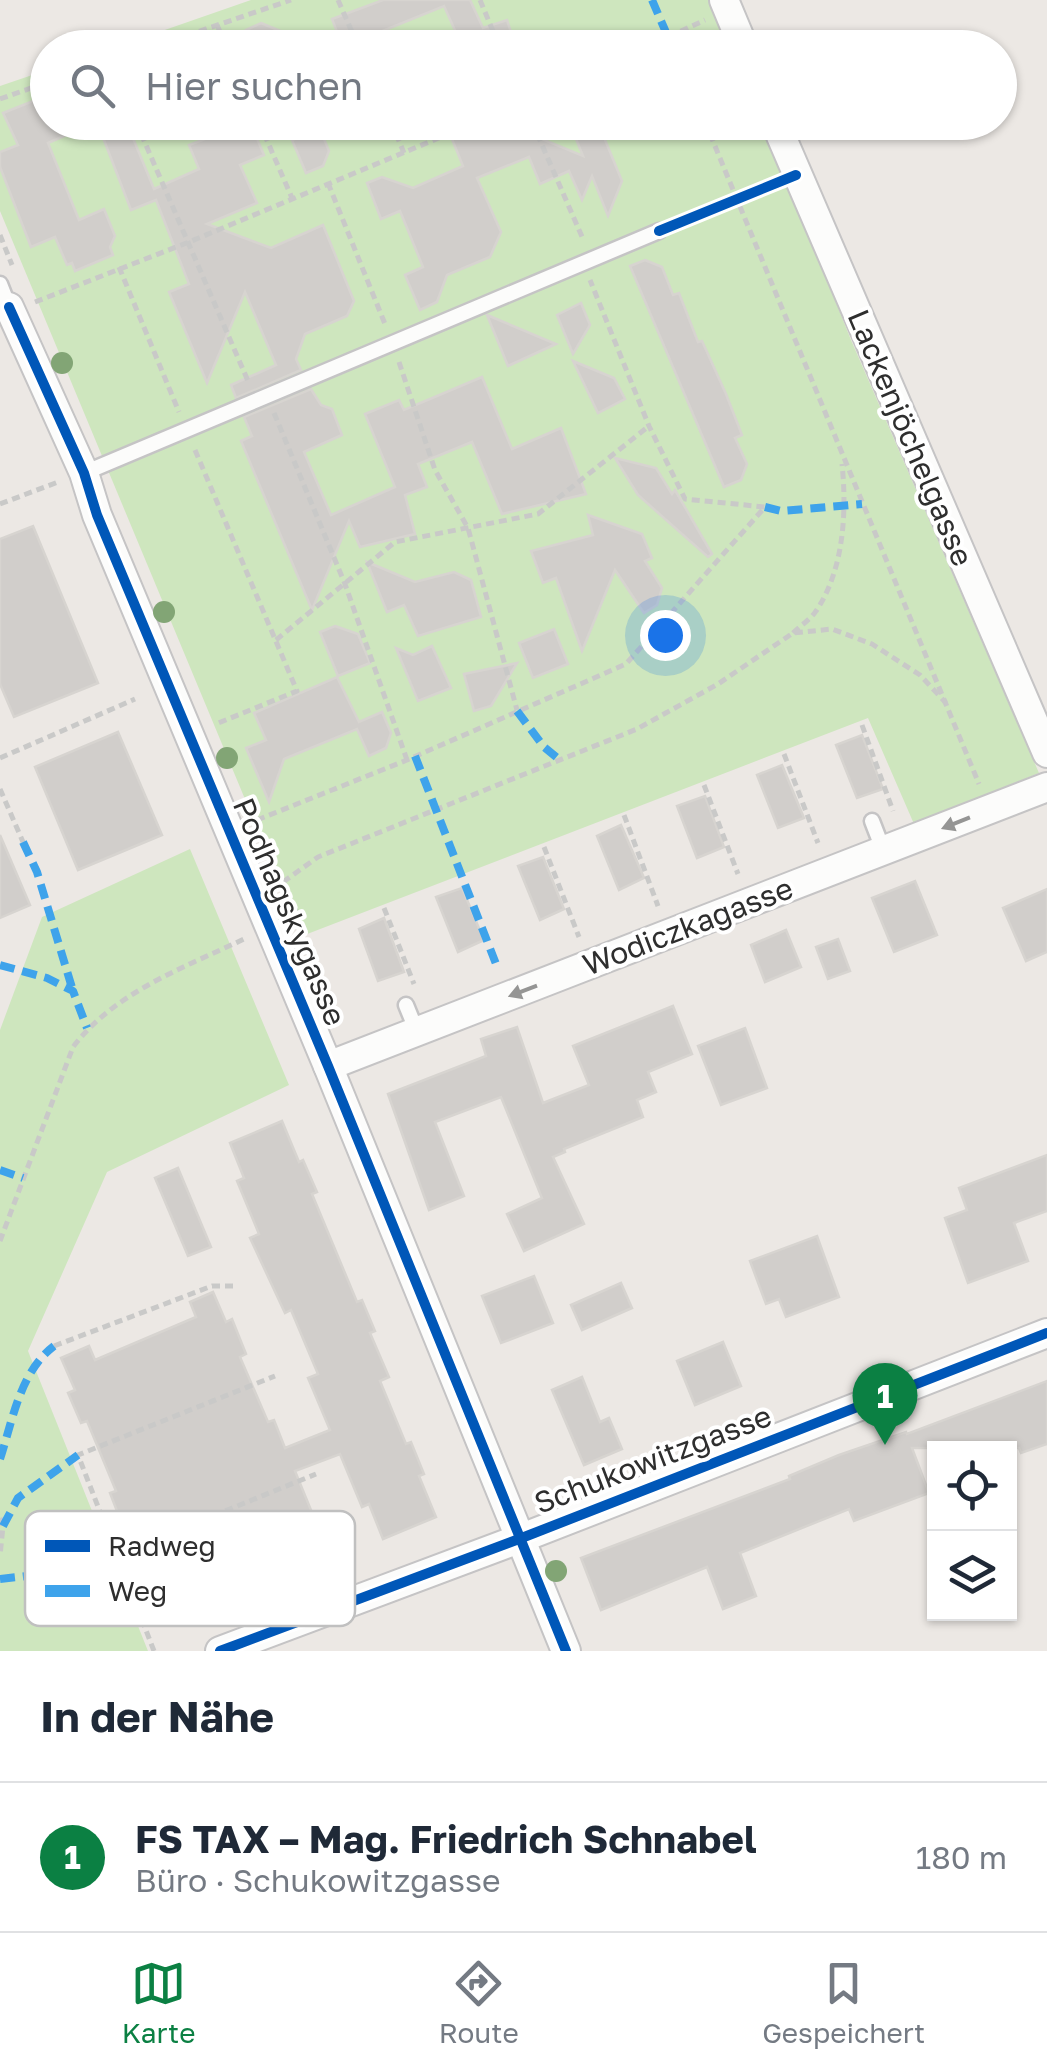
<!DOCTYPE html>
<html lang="de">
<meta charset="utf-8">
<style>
body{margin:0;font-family:"Golos Text",sans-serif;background:#f2f2f3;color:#1f2937}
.controls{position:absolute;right:30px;bottom:30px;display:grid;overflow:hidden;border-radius:0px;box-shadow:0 2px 8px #0004}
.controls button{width:90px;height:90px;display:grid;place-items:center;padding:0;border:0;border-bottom:2px solid #e0e1e3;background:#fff;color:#1f2937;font:50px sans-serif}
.you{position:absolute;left:665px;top:635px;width:35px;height:35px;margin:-25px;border:8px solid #fff;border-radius:50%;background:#1a73e8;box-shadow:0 0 0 15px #1a73e833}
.badge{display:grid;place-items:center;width:65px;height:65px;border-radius:50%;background:#0b8043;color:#fff;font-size:32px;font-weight:700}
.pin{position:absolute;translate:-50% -82px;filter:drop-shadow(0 2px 5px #0008)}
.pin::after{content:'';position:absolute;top:52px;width:35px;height:30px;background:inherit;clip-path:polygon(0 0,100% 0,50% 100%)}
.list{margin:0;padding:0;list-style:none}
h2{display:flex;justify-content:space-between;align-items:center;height:130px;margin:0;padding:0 40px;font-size:42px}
h2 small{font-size:32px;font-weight:400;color:#747a83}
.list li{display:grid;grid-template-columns:65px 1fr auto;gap:30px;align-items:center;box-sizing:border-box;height:150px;padding:0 40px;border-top:2px solid #e0e1e3}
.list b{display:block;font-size:38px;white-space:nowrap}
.list p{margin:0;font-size:32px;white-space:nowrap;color:#747a83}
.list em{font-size:32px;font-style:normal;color:#747a83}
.icon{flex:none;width:55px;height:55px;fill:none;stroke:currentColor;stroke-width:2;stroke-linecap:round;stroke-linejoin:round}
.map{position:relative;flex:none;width:1047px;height:1651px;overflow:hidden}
.search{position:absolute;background:#fff;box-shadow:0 2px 8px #0004;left:30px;right:30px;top:30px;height:110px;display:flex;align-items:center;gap:25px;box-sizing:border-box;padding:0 35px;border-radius:55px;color:#747a83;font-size:38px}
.sheet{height:280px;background:#fff}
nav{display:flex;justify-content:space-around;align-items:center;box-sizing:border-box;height:140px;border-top:2px solid #e0e1e3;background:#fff;font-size:28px;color:#747a83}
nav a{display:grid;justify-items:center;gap:5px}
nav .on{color:#0b8043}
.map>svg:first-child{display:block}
.green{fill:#cee6be}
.building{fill:#d1cecb;stroke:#d7d4d0;stroke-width:2.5}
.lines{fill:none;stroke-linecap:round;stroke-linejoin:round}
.lane-casing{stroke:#c5c4c5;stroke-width:19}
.street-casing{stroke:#c5c4c5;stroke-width:32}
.path{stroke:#c9c9c8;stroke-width:5;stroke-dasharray:8 5;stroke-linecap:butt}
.lane{stroke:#fcfcfb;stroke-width:14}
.street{stroke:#fcfcfb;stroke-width:28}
.quiet{stroke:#3ea3eb;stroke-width:8;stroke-dasharray:15 8;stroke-linecap:butt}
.cycleway-casing{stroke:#fff;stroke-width:16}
.cycleway{stroke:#0057b8;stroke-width:10}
.tree{fill:#82a575}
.oneway{fill:#959594}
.labels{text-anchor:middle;stroke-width:8;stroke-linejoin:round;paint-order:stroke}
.street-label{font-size:30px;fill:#2e2e2e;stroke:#fff}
.key{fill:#fff;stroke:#c0c0c0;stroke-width:2.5}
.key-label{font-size:28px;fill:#2e2e2e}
</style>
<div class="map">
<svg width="1047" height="1651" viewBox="0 0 1047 1651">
<rect width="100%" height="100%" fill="#ece8e4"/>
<g class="green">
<polygon points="251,0 712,0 734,48 113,48"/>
<polygon points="47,70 48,122 764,123 851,340 1039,773 914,824 868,718 302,936 0,211 0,86"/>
<polygon points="190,849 289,1085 107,1172 28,1351 148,1651 0,1651 0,1030 42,917"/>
</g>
<g class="building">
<polygon points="383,0 470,0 483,28 507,20 516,48 439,48 438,44 458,37 444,6 343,47 332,19"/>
<polygon points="261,23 319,47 318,48 253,48 246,30"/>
<polygon points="48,95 48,122 96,122 48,143 79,220 104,209 115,236 110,247 113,255 75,271 72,263 67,265 55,237 31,247 0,167 0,152 18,145 3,113"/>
<polygon points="97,122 128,126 154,189 199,169 189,145 250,122 264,155 240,165 257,203 207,224 271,248 323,225 354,301 347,316 305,334 296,359 301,370 236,398 231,385 276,365 245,292 207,383 169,292 189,284 156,200 131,210"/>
<polygon points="445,122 501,122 583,156 569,122 581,122 601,130 622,181 608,216 592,176 582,200 569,171 540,184 529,157 477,178 501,232 490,257 447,275 437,302 420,310 405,275 423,267 400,211 381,219 367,183 382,177 413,188 463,166"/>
<polygon points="320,129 329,151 323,166 306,173 292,140"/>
<polygon points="645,260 662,267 673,295 679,293 698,342 702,341 726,394 742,435 735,438 747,464 741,480 724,487 630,266"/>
<polygon points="581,303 590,325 573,354 557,315"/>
<polygon points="487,315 556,344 508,366"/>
<polygon points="573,361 614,378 625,399 598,413"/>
<polygon points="482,377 512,449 561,428 586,494 502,514 472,442 418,464 427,487 405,495 415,534 360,547 349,521 312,610 241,441 252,436 244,417 311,389 321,405 332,409 342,435 304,452 331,515 395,487 365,414 399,400 404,410"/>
<polygon points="615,458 656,468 672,494 675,490 712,554 708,557 638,495"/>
<polygon points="588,515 642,534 652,558 645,561 662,588 657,605 644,613 615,570 582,651 556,578 543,583 531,551 593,535"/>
<polygon points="33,526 98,683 14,717 0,684 0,539"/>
<polygon points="367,562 415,582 454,572 471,580 481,617 418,636 404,605 387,612"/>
<polygon points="335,626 358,634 370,663 338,676 320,632"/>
<polygon points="554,629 568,664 533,678 519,643"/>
<polygon points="432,646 451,688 418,701 396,648 413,655"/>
<polygon points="517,663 491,706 474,711 464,674"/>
<polygon points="337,677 359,722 382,712 391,733 386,748 369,756 357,729 284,759 269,802 246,748 266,740 254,713"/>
<polygon points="118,732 162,835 78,870 35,767"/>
<polygon points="862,735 883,789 857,798 836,745"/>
<polygon points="782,765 804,818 778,828 757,775"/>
<polygon points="705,796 724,847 697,858 677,806"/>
<polygon points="621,825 644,878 619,890 597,836"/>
<polygon points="0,835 30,905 0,918"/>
<polygon points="543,857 564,909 540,920 518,866"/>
<polygon points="915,881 937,935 894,952 872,898"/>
<polygon points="462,888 484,940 458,952 436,897"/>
<polygon points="1047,889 1047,952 1026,961 1003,908"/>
<polygon points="384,918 404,972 378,981 359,929"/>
<polygon points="786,930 801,967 765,982 751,945"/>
<polygon points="838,939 850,971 828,979 816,947"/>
<polygon points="673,1006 692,1054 648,1072 656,1092 637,1100 643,1117 564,1149 565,1152 553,1157 584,1224 524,1251 507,1214 542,1198 501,1097 435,1122 464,1196 429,1210 388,1094 486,1056 481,1039 517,1027 543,1103 589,1085 573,1046"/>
<polygon points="745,1028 767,1088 721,1105 698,1046"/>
<polygon points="282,1121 299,1162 303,1160 317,1192 312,1194 357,1302 362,1300 375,1331 370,1333 389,1377 380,1381 406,1444 411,1442 424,1474 419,1476 436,1517 383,1539 369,1504 362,1507 340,1454 295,1471 315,1520 321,1517 336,1553 290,1572 294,1582 243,1604 239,1593 170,1621 157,1591 164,1588 135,1518 122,1524 110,1493 116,1491 87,1421 81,1423 68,1393 75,1390 61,1358 89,1346 95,1360 196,1317 190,1302 213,1292 226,1322 232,1319 246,1354 240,1357 268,1422 274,1420 285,1448 330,1430 308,1378 318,1374 291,1310 285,1313 250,1238 259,1234 237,1181 244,1178 230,1143"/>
<polygon points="1047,1155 1047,1211 1014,1223 1028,1261 968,1283 945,1218 967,1210 959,1188"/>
<polygon points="178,1168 211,1247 188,1256 155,1178"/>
<polygon points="817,1236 839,1297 786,1317 779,1299 766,1304 750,1261"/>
<polygon points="534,1276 553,1323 501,1343 482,1296"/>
<polygon points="621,1283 632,1308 582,1330 571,1305"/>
<polygon points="723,1342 741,1386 695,1405 677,1361"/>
<polygon points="582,1377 600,1422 609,1418 622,1449 584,1465 552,1390"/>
<polygon points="1047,1381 1047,1444 1021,1453 1019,1448 912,1448 929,1493 854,1521 849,1509 740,1553 756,1596 723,1609 707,1567 601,1610 581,1558 790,1479 789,1476 839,1455 906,1432 907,1434"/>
</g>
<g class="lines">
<defs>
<g id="lane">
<polyline points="0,284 9,307"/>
<polyline points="84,473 659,231"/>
<polyline points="872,821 884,852"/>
<polyline points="406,1005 417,1032"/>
</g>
<g id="street">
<polyline points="724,0 744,48"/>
<polyline points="775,122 1047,753"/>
<polyline points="9,307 84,473 97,515 328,1066 566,1651"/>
<polyline points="328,1066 1047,787"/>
<polyline points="220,1651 519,1539 1047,1333"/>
</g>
</defs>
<use href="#lane" class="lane-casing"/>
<use href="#street" class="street-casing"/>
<g class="path">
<polyline points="338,0 359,48"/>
<polyline points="480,0 500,48"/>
<polyline points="217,25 227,48"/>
<polyline points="150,48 291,0"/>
<polyline points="646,48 668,37"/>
<polyline points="673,48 668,37 705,20"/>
<polyline points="0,99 48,82"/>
<polyline points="136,122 248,381"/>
<polyline points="259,122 292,198"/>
<polyline points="391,122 404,153"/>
<polyline points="532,122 583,239"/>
<polyline points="705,122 979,784"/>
<polyline points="328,183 385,324"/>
<polyline points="0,235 12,265"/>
<polyline points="119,267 179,412"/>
<polyline points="35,302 189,242 477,122"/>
<polyline points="399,362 435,470 468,528 517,710"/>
<polyline points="274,413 345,584 407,760"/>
<polyline points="195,450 297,691 216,724"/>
<polyline points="0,504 58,482"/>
<path d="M 793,633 C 800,626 811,619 816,611 C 844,570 847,511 842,464"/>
<polyline points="276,640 395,542 538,514 649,426"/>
<polyline points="862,725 893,811"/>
<polyline points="784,754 818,843"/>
<polyline points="0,758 135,699"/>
<polyline points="704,785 738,874"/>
<polyline points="0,789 23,842"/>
<polyline points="624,815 658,906"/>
<polyline points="257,820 407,760 626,664 765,507 685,499 649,426 590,280"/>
<polyline points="544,847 579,937"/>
<polyline points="283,882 318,857 637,729 718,684 793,633 832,629 872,644 920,675 946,703"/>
<polyline points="384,908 414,984"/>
<path d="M 0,1241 L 73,1047 C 115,992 183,968 244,939"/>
<polyline points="54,1346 212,1286 238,1286"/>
<polyline points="0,1518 3,1526 0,1556"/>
<polyline points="117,1555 316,1474"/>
<polyline points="154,1651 78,1455 275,1376"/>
</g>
<use href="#lane" class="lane"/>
<use href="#street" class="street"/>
<g class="quiet">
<polyline points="652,0 668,37"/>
<polyline points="765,507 781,511 862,504"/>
<polyline points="517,711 544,747 561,761"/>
<polyline points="415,756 498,969"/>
<polyline points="23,842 37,872 73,991"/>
<polyline points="0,965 47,978 73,991 87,1028"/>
<polyline points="0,1170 23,1178"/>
<path d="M 0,1459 C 13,1419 20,1372 54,1346"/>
<polyline points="3,1526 18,1498 78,1455"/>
<polyline points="0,1579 63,1572 117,1555"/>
</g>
<defs>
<g id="cycleway">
<polyline points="659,231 796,175"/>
<polyline points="9,307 84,473 97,515 328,1066 566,1651"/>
<polyline points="220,1651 519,1539 1047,1333"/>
</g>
</defs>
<use href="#cycleway" class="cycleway-casing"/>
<use href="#cycleway" class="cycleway"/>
</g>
<g class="tree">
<circle cx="62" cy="363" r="11"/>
<circle cx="164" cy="612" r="11"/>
<circle cx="227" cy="758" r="11"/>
<circle cx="288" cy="914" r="11"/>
<circle cx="556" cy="1571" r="11"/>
</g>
<defs><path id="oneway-solid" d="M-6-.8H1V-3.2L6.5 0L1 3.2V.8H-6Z" transform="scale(2.5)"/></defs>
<g class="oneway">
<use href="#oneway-solid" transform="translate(956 823) rotate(158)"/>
<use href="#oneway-solid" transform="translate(523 991) rotate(159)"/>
</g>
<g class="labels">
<g class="street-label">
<text transform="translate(910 438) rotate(67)" y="10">Lackenjöchelgasse</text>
<text transform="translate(289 912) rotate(67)" y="10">Podhagskygasse</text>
<text transform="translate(688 927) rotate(-21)" y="10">Wodiczkagasse</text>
<text transform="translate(653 1460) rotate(-21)" y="10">Schukowitzgasse</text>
</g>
</g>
<rect x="25" y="1511" width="330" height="115" rx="15" class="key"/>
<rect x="45" y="1540" width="45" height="12" fill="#0057b8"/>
<rect x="45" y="1585" width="45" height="12" fill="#3ea3eb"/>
<g class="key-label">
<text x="108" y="1556">Radweg</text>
<text x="108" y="1601">Weg</text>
</g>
</svg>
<div class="controls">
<button><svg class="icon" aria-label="locate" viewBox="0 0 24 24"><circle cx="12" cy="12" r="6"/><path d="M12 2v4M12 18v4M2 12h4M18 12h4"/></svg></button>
<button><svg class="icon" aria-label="layers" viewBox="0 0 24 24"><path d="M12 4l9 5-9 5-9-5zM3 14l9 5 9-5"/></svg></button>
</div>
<div class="you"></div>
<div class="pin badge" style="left:885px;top:1445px">1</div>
<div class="search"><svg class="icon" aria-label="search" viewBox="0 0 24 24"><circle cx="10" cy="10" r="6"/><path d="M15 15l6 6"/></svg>Hier suchen</div>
</div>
<section class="sheet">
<h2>In der Nähe<small></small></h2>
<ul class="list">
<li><span class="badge">1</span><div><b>FS TAX – Mag. Friedrich Schnabel</b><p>Büro · Schukowitzgasse</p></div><em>180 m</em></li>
</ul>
</section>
<nav>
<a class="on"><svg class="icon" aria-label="map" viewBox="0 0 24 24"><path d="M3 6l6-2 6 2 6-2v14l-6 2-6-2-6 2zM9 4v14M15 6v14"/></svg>Karte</a>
<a><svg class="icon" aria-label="directions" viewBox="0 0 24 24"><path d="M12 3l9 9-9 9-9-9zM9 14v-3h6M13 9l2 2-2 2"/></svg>Route</a>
<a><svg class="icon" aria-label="saved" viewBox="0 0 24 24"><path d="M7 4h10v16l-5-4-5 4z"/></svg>Gespeichert</a>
</nav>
